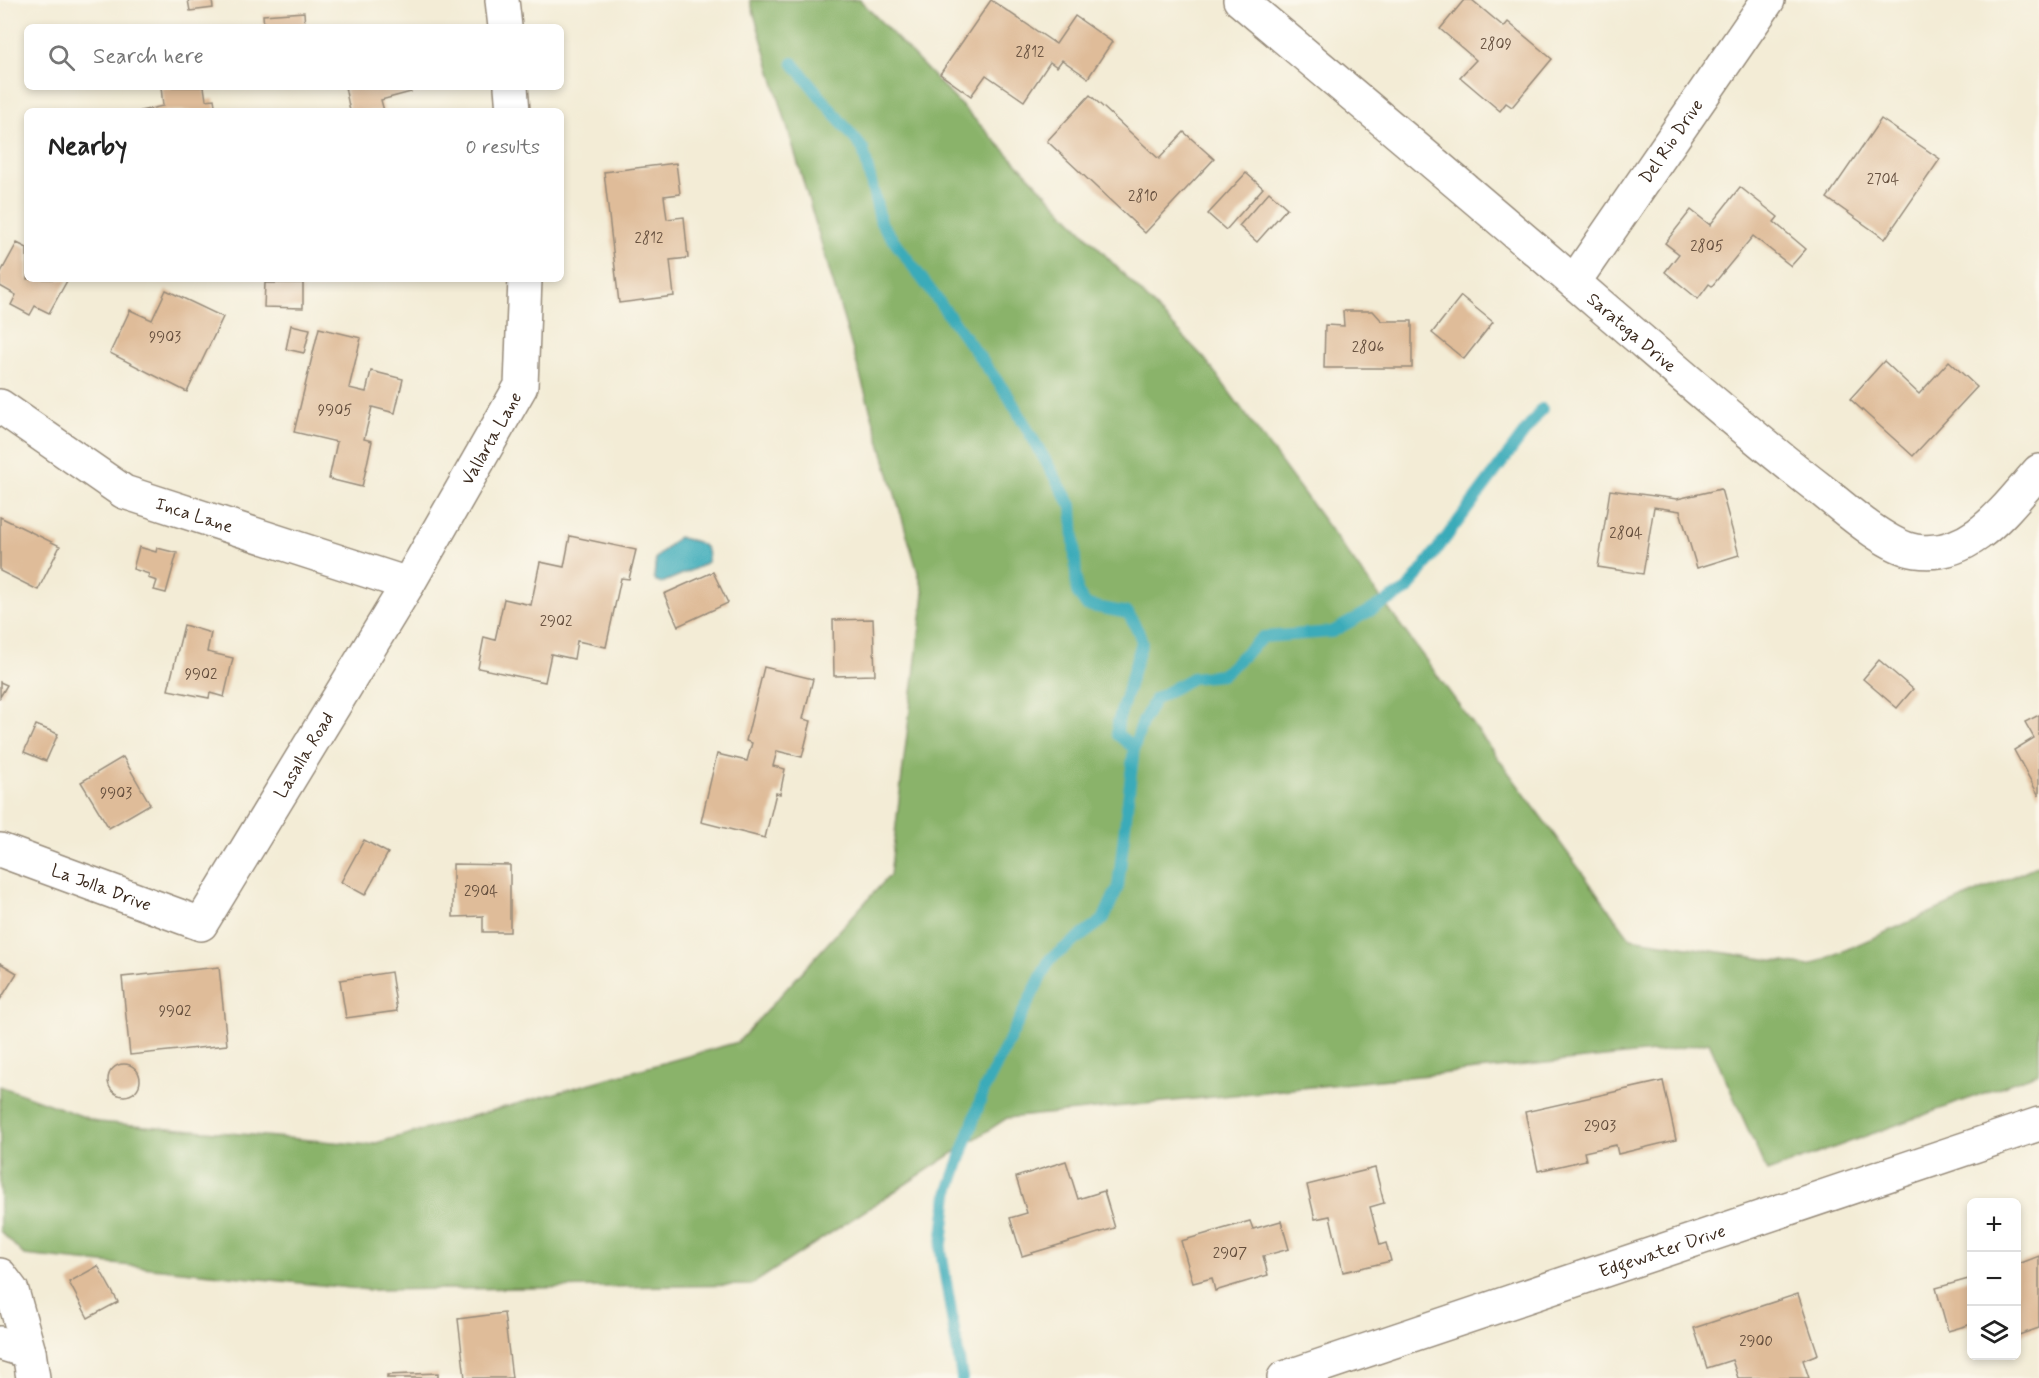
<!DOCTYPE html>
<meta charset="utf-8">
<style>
body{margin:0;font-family:Mynerve,sans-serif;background:#f6f6f6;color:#222}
.controls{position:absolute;right:18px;bottom:18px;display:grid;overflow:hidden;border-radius:9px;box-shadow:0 3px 9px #0003}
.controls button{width:54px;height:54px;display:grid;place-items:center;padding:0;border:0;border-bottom:2px solid #e0e0e0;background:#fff;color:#222;font:30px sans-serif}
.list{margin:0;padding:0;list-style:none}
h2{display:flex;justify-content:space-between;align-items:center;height:78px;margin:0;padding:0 24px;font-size:26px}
h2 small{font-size:20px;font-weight:400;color:#767676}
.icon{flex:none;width:33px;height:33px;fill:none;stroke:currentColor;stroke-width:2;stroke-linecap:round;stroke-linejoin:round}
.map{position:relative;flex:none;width:2039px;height:1378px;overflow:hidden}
.search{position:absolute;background:#fff;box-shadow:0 3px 9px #0003;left:24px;top:24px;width:540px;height:66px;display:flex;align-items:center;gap:15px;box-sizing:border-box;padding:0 21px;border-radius:9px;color:#767676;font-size:22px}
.panel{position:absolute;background:#fff;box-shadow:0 3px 9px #0003;left:24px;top:108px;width:540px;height:174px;border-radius:9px}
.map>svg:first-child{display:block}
.forest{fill:#8ab36a;stroke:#626e44;stroke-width:1.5}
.water{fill:#3babb9;stroke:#3b6a6c;stroke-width:1.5}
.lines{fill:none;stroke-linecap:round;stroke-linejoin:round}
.stream{stroke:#3babb9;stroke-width:12}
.building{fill:#dfbc99}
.minor-casing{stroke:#978b7a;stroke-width:36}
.tertiary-casing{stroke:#978b7a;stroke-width:36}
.minor{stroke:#fff;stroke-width:33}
.tertiary{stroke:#fff;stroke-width:33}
.labels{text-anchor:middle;stroke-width:4.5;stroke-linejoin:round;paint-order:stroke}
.number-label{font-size:15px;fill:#644e3d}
.street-label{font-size:18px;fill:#3b2a1e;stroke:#fbf7ec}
</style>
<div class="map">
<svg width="2039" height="1378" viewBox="0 0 2039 1378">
<rect width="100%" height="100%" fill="#fbf7ec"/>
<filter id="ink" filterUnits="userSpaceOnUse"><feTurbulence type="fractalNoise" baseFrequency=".0167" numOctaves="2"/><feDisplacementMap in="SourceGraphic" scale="12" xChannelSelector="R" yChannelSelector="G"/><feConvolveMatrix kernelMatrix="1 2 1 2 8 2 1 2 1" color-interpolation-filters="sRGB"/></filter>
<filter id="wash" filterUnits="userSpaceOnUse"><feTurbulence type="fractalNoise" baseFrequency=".008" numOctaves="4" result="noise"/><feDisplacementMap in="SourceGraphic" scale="24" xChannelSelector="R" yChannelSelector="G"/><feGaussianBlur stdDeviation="1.35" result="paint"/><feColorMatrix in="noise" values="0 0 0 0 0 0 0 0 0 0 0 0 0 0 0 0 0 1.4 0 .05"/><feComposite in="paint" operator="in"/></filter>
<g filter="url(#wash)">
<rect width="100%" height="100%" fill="#f3ecd6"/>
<polygon class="forest" points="750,0 860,0 1205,359 1630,938 1809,966 2039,865 2039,1073 1767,1172 1709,1042 1663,1051 1007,1118 751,1285 369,1290 24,1255 0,1231 0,1086 98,1122 369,1145 738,1042 890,875 924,593"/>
<path class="water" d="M 678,537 C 693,542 710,540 708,561 L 701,566 L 662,583 L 656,582 L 654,577 L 656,558 Z"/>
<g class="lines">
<g class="stream">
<polyline points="793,63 863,149 881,223 1009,397 1072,507 1077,592 1086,605 1128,613 1139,633 1142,642 1118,722 1117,734 1134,748 1118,887 1103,920 1050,959 984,1090 948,1194 941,1251 962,1378"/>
<polyline points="1134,748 1142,723 1155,699 1192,678 1222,675 1263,637 1332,632 1407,590 1542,409"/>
</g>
</g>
<g id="blocks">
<g class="building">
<polygon points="188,0 212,0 213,8 190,11"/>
<polygon points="991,0 1056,44 1075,16 1112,42 1088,78 1062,60 1057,67 1050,62 1024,101 986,75 971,96 940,74"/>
<polygon points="1464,0 1472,0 1504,27 1508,22 1552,59 1512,107 1506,103 1500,111 1460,77 1476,60 1440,29"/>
<polygon points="304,12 305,27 264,27 263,15"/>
<polygon points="161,87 204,87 206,100 214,99 216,111 140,111 163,106"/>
<polygon points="345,87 410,87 411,92 381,100 384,111 350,111"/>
<polygon points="1090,95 1159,159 1184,132 1214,159 1145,233 1047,141"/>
<polygon points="1881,119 1940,159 1885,239 1827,198"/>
<polygon points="676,163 680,194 664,196 667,219 684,217 688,258 670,260 674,296 619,303 604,172"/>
<polygon points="1246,173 1263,188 1226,230 1208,214"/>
<polygon points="1740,187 1778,217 1774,222 1806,249 1791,266 1753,236 1712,286 1709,284 1698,299 1665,272 1679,254 1665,243 1691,210 1710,225"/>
<polygon points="1269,192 1287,208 1257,242 1239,226"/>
<polygon points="17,243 27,248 27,279 68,279 49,313 35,306 30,315 11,305 16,295 0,286 0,274"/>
<polygon points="265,283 303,283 303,308 264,307"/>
<polygon points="166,290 223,317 187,392 110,353 130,310 152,320"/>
<polygon points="1461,296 1493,322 1464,359 1432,333"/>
<polygon points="1343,311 1373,311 1382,321 1412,321 1412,368 1324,368 1325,325 1344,326"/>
<polygon points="291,325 310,329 304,353 286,349"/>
<polygon points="319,328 361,338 349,388 366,392 371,371 403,379 395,413 372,407 364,439 372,441 362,487 329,479 337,442 294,432"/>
<polygon points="1884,361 1919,394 1949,361 1977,387 1913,456 1850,399"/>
<polygon points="1721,489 1739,555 1697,568 1680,511 1654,507 1643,574 1598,567 1610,490 1677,499"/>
<polygon points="0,517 60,546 38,590 0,571"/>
<polygon points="570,536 636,550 629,579 621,578 606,647 577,641 574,659 551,654 545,682 478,668 484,637 495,640 504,599 531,605 540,562 564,567"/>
<polygon points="139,547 156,552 157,548 177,553 166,593 154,590 157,581 148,578 149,574 133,569"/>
<polygon points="713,572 728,603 678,626 664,594"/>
<polygon points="873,619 875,675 834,676 833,620"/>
<polygon points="184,625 211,633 207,652 233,658 224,697 210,693 209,698 168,690"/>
<polygon points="1879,660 1913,689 1897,708 1863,679"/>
<polygon points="764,667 813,679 803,719 811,721 802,757 777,751 773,766 785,769 780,794 776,793 765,838 701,822 717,754 747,761 752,743 746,741"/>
<polygon points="0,682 7,685 0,697"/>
<polygon points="2039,715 2039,796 2014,750 2034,738 2025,722"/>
<polygon points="36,725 58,734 46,761 24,752"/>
<polygon points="123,757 150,804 109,828 81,782"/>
<polygon points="364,840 388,853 365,895 341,882"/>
<polygon points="453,864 510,865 510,932 483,932 483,916 453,917"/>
<polygon points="0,963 17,973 0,1000"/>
<polygon points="219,967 227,1045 130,1055 122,977"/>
<polygon points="391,972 397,1011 346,1018 340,980"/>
<circle cx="124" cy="1080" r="16"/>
<polygon points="1663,1081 1676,1140 1618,1154 1616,1145 1584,1152 1586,1160 1538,1171 1525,1112"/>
<polygon points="1066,1161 1078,1199 1104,1191 1115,1228 1022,1256 1010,1218 1027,1213 1016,1177"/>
<polygon points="1375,1168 1384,1203 1370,1207 1380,1245 1386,1243 1391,1261 1343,1272 1330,1216 1315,1219 1307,1185"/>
<polygon points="1250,1221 1253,1229 1281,1221 1289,1249 1263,1256 1268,1275 1215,1291 1212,1278 1193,1283 1181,1241"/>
<polygon points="2039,1256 2039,1328 2016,1336 2016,1265"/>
<polygon points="98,1266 118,1302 88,1318 69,1282"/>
<polygon points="1972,1278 1972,1324 1948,1331 1936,1288"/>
<polygon points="1798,1294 1818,1354 1803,1360 1809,1378 1738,1378 1732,1360 1707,1368 1694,1328"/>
<polygon points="504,1313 512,1378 465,1378 458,1319"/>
<polygon points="438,1373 438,1378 387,1378 387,1375"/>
</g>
</g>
</g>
<g filter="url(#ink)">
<use href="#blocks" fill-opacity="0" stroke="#978b7a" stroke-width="1.5"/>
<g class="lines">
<defs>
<g id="minor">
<polyline points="502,0 505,27"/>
<path id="s1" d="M 1240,0 C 1360,101 1480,201 1599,304 C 1674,368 1747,433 1825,493 C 1847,511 1888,547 1916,551 C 1972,559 2006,508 2039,471"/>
<polyline points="511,87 513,111"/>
<path id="s2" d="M 1574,282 L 1768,0"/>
<path id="s3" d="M 0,406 L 124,492 L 408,584"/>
<path id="s4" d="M 0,850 L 201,924 L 408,584 L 521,386 L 525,279"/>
<polyline points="0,1343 29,1352"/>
<path id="s5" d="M 1284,1378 L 2039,1124"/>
</g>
<polyline id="tertiary" points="0,1275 12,1291 29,1352 33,1378"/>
</defs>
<use href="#minor" class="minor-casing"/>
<use href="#tertiary" class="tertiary-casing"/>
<use href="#minor" class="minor"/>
<use href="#tertiary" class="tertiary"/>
</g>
</g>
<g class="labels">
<g class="number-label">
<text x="1496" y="49">2809</text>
<text x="1030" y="57">2812</text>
<text x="1883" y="184">2704</text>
<text x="1143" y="201">2810</text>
<text x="649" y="243">2812</text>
<text x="1707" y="251">2805</text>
<text x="165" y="342">9903</text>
<text x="1368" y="352">2806</text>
<text x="335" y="415">9905</text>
<text x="1626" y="538">2804</text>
<text x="556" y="626">2902</text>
<text x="201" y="679">9902</text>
<text x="116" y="798">9903</text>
<text x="481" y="896">2904</text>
<text x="175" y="1016">9902</text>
<text x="1600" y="1131">2903</text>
<text x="1230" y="1258">2907</text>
<text x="1756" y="1346">2900</text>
</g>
<g class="street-label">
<text dy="6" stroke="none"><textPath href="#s2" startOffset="171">Del Rio Drive</textPath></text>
<text dy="6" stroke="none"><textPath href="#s1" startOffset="514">Saratoga Drive</textPath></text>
<text dy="6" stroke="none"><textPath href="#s4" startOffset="780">Vallarta Lane</textPath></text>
<text dy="6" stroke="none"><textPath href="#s3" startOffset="225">Inca Lane</textPath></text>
<text dy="6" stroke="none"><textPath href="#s4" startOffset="412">Lasalla Road</textPath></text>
<text dy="6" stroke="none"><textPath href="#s4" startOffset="108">La Jolla Drive</textPath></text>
<text dy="6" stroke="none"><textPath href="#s5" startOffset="399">Edgewater Drive</textPath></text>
</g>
</g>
</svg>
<div class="controls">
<button>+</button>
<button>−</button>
<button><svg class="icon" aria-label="layers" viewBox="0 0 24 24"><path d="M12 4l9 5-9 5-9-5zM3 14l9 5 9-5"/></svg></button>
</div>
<div class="search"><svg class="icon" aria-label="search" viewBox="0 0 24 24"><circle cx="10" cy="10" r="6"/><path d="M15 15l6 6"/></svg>Search here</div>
<section class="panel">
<h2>Nearby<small>0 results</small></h2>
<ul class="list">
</ul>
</section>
</div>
